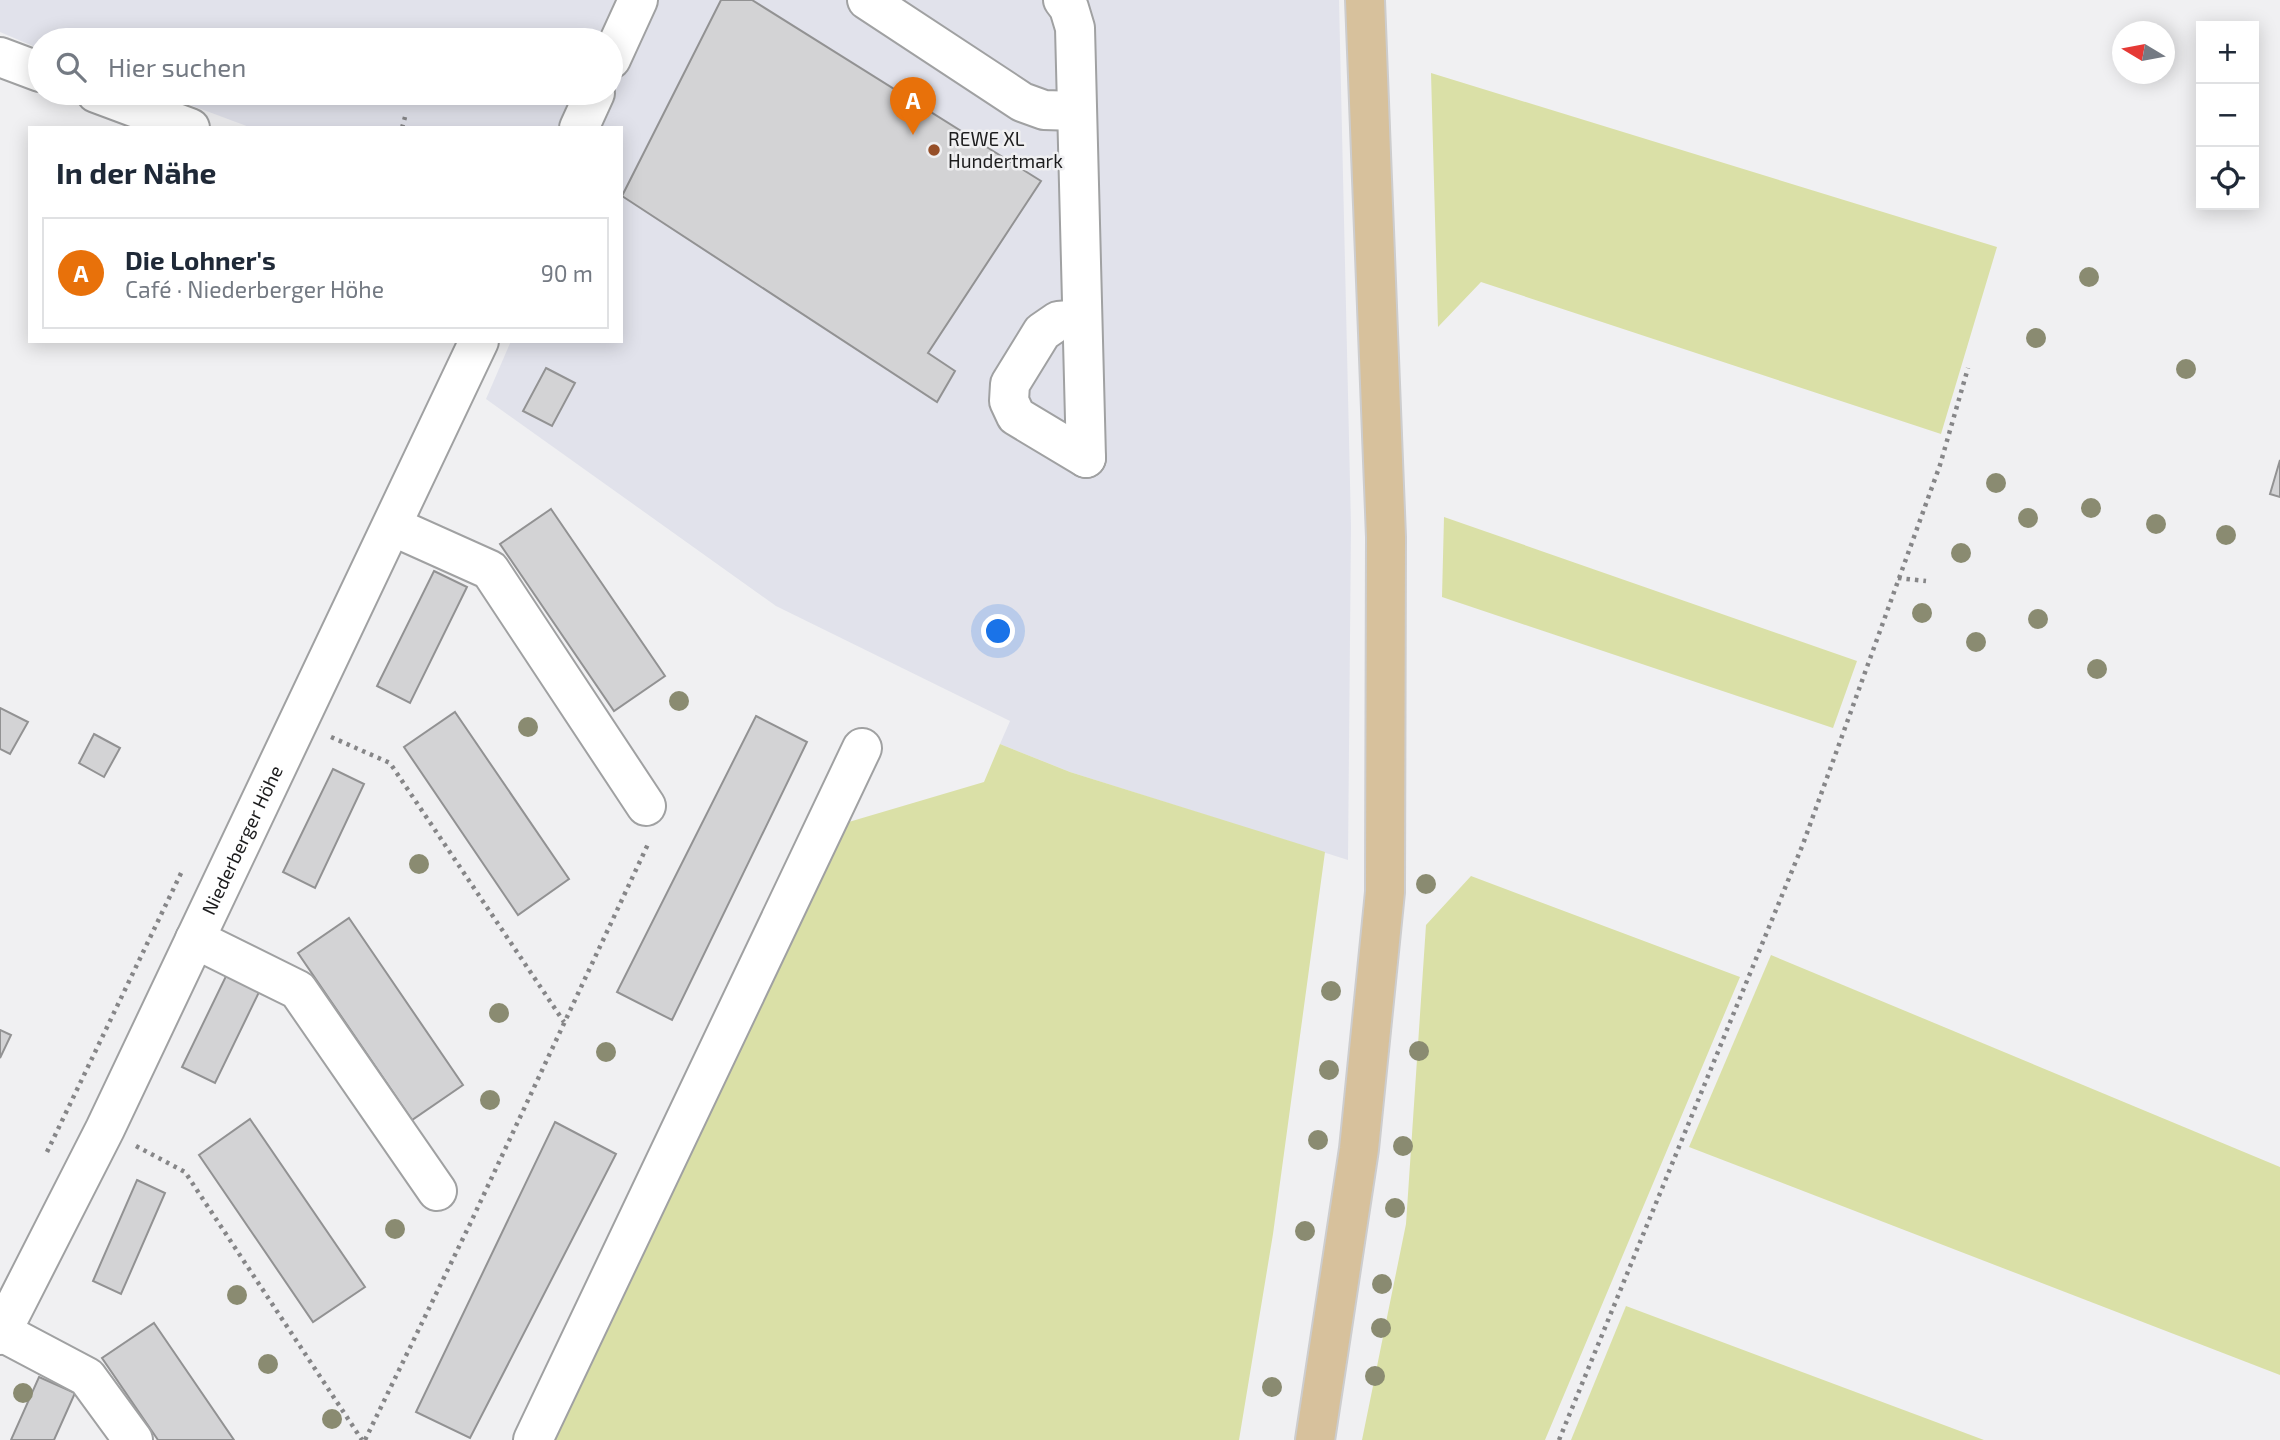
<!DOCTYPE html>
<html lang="de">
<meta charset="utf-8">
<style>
body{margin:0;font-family:"Exo 2",sans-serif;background:#f2f2f3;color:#1f2937}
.controls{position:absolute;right:21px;top:21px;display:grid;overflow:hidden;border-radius:0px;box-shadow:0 4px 18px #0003}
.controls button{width:63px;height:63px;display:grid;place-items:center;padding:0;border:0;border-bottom:2px solid #e0e1e3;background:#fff;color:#1f2937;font:35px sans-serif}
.compass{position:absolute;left:2112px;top:21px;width:63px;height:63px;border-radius:50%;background:#fff;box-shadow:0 4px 18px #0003;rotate:280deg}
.you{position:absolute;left:999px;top:632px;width:24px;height:24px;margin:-18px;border:5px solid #fff;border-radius:50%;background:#1a73e8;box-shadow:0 0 0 10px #1a73e833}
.badge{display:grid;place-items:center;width:46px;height:46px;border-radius:50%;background:#ea580c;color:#fff;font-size:23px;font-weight:700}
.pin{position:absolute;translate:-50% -58px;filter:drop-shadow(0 2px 4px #0008)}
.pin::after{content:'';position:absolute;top:37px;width:24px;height:21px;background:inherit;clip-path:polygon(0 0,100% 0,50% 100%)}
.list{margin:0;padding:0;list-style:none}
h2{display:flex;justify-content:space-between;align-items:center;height:91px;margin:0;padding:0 28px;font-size:30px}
h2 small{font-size:23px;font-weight:400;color:#747a83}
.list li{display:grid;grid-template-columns:46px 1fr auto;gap:21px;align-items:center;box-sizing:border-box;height:112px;margin:0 14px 14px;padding:0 14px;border:2px solid #e0e1e3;border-radius:0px}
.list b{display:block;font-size:26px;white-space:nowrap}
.list p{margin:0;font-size:23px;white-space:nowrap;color:#747a83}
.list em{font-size:23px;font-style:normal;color:#747a83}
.icon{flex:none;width:38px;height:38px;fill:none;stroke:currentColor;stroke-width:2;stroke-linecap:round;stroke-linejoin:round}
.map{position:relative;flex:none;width:2280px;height:1440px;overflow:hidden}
.search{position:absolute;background:#fff;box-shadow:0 4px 18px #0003;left:28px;top:28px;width:595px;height:77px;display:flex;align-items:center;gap:18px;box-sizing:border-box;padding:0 24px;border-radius:38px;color:#747a83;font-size:26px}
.panel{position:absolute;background:#fff;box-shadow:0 4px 18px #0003;left:28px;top:126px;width:595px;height:217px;border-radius:0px}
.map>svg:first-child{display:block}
.built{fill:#e1e2eb}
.green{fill:#dae0a7}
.building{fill:#d3d3d5;stroke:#929293;stroke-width:2}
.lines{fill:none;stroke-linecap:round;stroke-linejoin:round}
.minor-casing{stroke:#a0a1a2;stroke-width:42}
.major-casing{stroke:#cdcdce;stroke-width:42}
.path{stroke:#868688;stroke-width:4.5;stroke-dasharray:3.5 5;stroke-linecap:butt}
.minor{stroke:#fff;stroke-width:38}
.major{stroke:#d7c19c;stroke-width:38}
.tree{fill:#8a8b71}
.poi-dot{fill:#964f28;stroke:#f0f0f2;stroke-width:2.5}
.labels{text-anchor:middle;stroke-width:5;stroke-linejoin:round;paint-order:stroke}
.poi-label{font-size:19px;fill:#1d1d1e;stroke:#f0f0f2;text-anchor:start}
.street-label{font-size:19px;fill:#1d1d1e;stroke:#f0f0f2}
</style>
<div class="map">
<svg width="2280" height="1440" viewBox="0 0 2280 1440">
<rect width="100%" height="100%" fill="#f0f0f2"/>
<polygon class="built" points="0,0 1339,0 1351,526 1348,860 1070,772 1000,744 1010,721 776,606 486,399 511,341 621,341 621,128 252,128 158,93 611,93 611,40 40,40 40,49 0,32"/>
<g class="green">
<polygon points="1431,73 1997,247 1941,434 1481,282 1438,327"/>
<polygon points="1444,517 1857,661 1833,728 1442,597"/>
<polygon points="1000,744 1070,772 1325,852 1273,1234 1239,1440 545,1440 842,824 984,782"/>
<polygon points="1471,876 1740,977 1545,1440 1362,1440 1406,1224 1426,925"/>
<polygon points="1771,955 2280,1167 2280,1375 1689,1147"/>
<polygon points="1626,1306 1984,1440 1571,1440"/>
</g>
<g class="building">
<polygon points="721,0 752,0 1041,181 928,353 955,371 937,402 622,196"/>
<polygon points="546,368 575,383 552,426 523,411"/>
<polygon points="2280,460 2280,497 2270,494"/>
<polygon points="551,509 665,676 614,711 500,544"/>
<polygon points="434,571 467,587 410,703 377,686"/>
<polygon points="0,708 28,722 10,754 0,749"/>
<polygon points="455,712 569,879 518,915 404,747"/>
<polygon points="756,716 807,742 672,1020 617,992"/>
<polygon points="94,734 120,748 104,777 79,763"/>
<polygon points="333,769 364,784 315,888 283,872"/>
<polygon points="349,918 463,1085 412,1120 298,953"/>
<polygon points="228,972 261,988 215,1083 182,1067"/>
<polygon points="0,1030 11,1035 0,1058"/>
<polygon points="250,1119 365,1287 313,1322 199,1155"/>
<polygon points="555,1122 616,1154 470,1438 416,1412"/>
<polygon points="137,1180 165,1193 121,1294 93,1281"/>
<polygon points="154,1323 234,1440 158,1440 102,1358"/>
<polygon points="39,1377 75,1393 54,1440 11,1440"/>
</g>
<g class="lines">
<defs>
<g id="minor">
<polyline points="867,0 1022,102 1044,110 1077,111"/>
<polyline points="1063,0 1069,8 1075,28 1086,458"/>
<polyline points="0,57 40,72"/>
<polyline points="611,59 638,0"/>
<polyline points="96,93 190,128"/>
<polyline points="579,128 595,93"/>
<polyline points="1082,319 1058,321 1042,332 1010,384 1009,401 1016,416 1086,458"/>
<polyline points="392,526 490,570 646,806"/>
<polyline points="195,939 298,990 437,1191"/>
<polyline points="2,1332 87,1377 133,1440"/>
<path id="s1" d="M 0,1335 L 105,1129 L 479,341"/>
<polyline points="533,1440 862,748"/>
</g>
<polyline id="major" points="1315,1440 1359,1149 1385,892 1386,537 1365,0"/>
</defs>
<use href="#minor" class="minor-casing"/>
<use href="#major" class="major-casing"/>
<g class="path">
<polyline points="402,128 405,117"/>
<polyline points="1898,578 1926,581"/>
<polyline points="331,737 390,763 564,1022"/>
<polyline points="136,1146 185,1172 362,1440"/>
<polyline points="47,1152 183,869"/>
<polyline points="365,1440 470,1224 649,842"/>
<polyline points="1559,1440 1803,844 1940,465 1968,368"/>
</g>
<use href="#minor" class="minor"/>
<use href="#major" class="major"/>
</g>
<g class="tree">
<circle cx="2089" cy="277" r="10"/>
<circle cx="2036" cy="338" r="10"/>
<circle cx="2186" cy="369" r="10"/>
<circle cx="1996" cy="483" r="10"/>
<circle cx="2091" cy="508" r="10"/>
<circle cx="2028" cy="518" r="10"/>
<circle cx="2156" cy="524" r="10"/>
<circle cx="2226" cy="535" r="10"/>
<circle cx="1961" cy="553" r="10"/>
<circle cx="1922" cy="613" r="10"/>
<circle cx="2038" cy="619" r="10"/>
<circle cx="1976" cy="642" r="10"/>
<circle cx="2097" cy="669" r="10"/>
<circle cx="679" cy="701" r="10"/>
<circle cx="528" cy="727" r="10"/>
<circle cx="419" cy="864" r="10"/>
<circle cx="1426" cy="884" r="10"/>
<circle cx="1331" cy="991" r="10"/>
<circle cx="499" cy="1013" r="10"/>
<circle cx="1419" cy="1051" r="10"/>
<circle cx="606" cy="1052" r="10"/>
<circle cx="1329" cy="1070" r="10"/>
<circle cx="490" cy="1100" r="10"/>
<circle cx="1318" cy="1140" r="10"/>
<circle cx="1403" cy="1146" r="10"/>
<circle cx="1395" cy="1208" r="10"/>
<circle cx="395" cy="1229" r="10"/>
<circle cx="1305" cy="1231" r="10"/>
<circle cx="1382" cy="1284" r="10"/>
<circle cx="237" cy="1295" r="10"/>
<circle cx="1381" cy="1328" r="10"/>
<circle cx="268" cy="1364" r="10"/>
<circle cx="1375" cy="1376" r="10"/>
<circle cx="1272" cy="1387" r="10"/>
<circle cx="23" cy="1393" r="10"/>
<circle cx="332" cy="1419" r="10"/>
</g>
<circle class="poi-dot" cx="934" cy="150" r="7"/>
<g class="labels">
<g class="poi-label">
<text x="948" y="146">REWE XL<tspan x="948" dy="22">Hundertmark</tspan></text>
</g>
<g class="street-label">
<text dy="7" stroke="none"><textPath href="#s1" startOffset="551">Niederberger Höhe</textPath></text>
</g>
</g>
</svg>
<div class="controls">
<button>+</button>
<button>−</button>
<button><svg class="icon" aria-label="locate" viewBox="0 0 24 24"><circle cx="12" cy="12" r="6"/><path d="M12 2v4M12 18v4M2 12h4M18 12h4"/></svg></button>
</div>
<svg class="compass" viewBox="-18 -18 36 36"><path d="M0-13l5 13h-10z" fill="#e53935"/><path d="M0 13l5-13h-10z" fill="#747a83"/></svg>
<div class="you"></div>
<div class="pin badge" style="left:913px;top:135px;background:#e8710a">A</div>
<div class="search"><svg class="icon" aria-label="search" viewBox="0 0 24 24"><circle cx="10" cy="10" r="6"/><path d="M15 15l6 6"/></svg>Hier suchen</div>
<section class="panel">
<h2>In der Nähe<small></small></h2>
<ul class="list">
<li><span class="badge" style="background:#e8710a">A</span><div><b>Die Lohner's</b><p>Café · Niederberger Höhe</p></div><em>90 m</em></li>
</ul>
</section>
</div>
